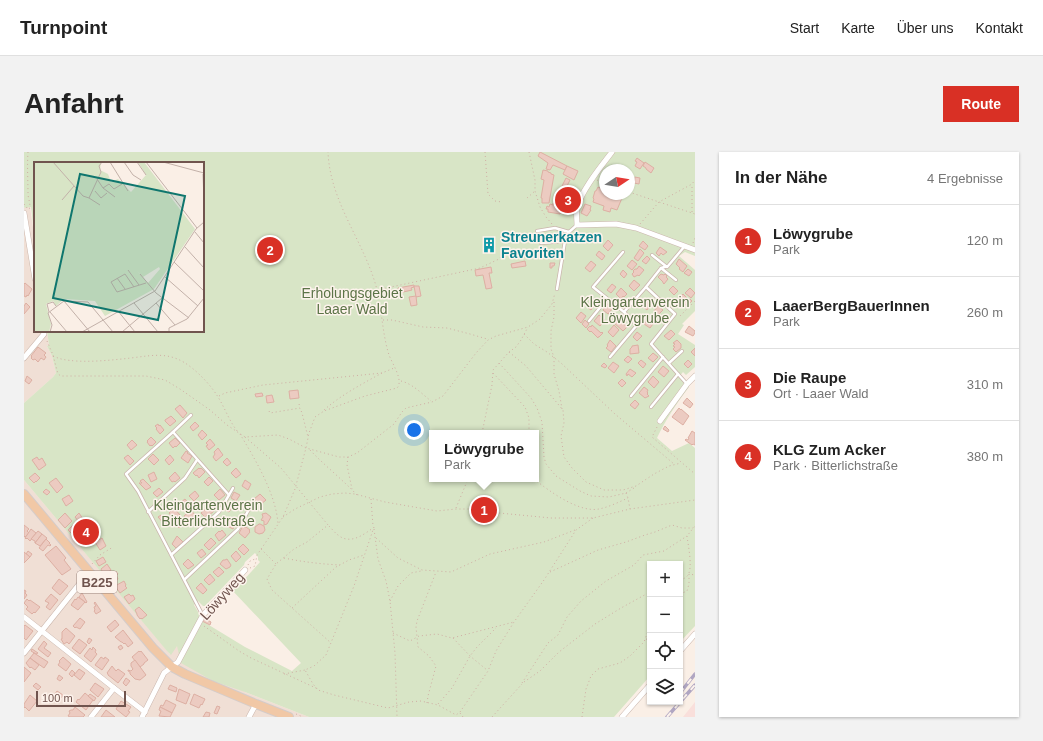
<!DOCTYPE html>
<html lang="de">
<meta charset="utf-8">
<style>
body{margin:0;font-family:Arial,sans-serif;background:#f2f2f2;color:#222}
.controls{position:absolute;right:12px;bottom:12px;display:grid;overflow:hidden;border-radius:0px;box-shadow:0 1px 3px #0004}
.controls button{width:36px;height:36px;display:grid;place-items:center;padding:0;border:0;border-bottom:1px solid #e0e0e0;background:#fff;color:#222;font:20px sans-serif}
.compass{position:absolute;left:575px;top:12px;width:36px;height:36px;border-radius:50%;background:#fff;box-shadow:0 1px 3px #0004;rotate:78deg}
.scale{position:absolute;left:12px;bottom:10px;width:90px;box-sizing:border-box;padding-left:4px;border:2px solid #70544e;border-top:0;font-size:11px;line-height:14px;white-space:nowrap;color:#70544e;-webkit-text-stroke:3px #fdf3ec;paint-order:stroke}
.you{position:absolute;left:390px;top:278px;width:14px;height:14px;margin:-10px;border:3px solid #fff;border-radius:50%;background:#1a73e8;box-shadow:0 0 0 6px #1a73e833}
.badge{display:grid;place-items:center;width:26px;height:26px;border-radius:50%;background:#d93025;color:#fff;font-size:13px;font-weight:700}
.pin{position:absolute;translate:-50% -50%;border:2px solid #fff;box-shadow:0 1px 4px #0006}
.popup{position:absolute;left:405px;top:278px;width:110px;height:52px;box-sizing:border-box;display:grid;place-content:center;border-radius:0px;background:#fff;filter:drop-shadow(0 1px 3px #0005);font-size:13px;white-space:nowrap;color:#767676}
.popup b{font-size:15px;color:#222}
.popup::after{content:'';position:absolute;left:50%;top:100%;margin-left:-8px;border:8px solid transparent;border-top-color:#fff}
.list{margin:0;padding:0;list-style:none}
h2{display:flex;justify-content:space-between;align-items:center;height:52px;margin:0;padding:0 16px;font-size:17px}
h2 small{font-size:13px;font-weight:400;color:#767676}
.list li{display:grid;grid-template-columns:26px 1fr auto;gap:12px;align-items:center;box-sizing:border-box;height:72px;padding:0 16px;border-top:1px solid #e0e0e0}
.list b{display:block;font-size:15px;white-space:nowrap}
.list p{margin:0;font-size:13px;white-space:nowrap;color:#767676}
.list em{font-size:13px;font-style:normal;color:#767676}
.icon{flex:none;width:22px;height:22px;fill:none;stroke:currentColor;stroke-width:2;stroke-linecap:round;stroke-linejoin:round}
.map{position:relative;flex:none;width:671px;height:565px;overflow:hidden;border-radius:0px}
header{display:flex;align-items:center;gap:24px;box-sizing:border-box;height:56px;padding:0 20px;background:#fff;border-bottom:1px solid #e0e0e0}
header strong{font-size:19px}
nav{display:flex;gap:22px;margin-inline-start:auto;font-size:14px}
.intro{display:flex;align-items:center;justify-content:space-between;box-sizing:border-box;height:96px;padding:0 24px}
h1{margin:0;font-size:28px}
.button{padding:10px 18px;border-radius:0px;background:#d93025;color:#fff;font-size:14px;font-weight:700}
main{display:flex;gap:24px;padding:0 24px}
aside{flex:1;background:#fff;border-radius:0px;box-shadow:0 1px 3px #0004}
.map>svg:first-child{display:block}
.residential{fill:#f0dfd5}
.commercial{fill:#f9dfdb}
.green{fill:#d8e5c6;fill-rule:evenodd}
.building{fill:#eccbc1;stroke:#ddafa3}
.lines{fill:none;stroke-linecap:round;stroke-linejoin:round}
.lane-casing{stroke:#cab6ad;stroke-width:4}
.street-casing{stroke:#cab6ad;stroke-width:6}
.primary-casing{stroke:#d4ccca;stroke-width:10}
.path{stroke:#d0aea4;stroke-width:1;stroke-dasharray:1 3;stroke-linecap:butt}
.lane{stroke:#fff;stroke-width:2.5}
.street{stroke:#fff;stroke-width:5}
.primary{stroke:#f1c8a6;stroke-width:8}
.rail-casing{stroke:#b0a6c2;stroke-width:3.5}
.rail{stroke:#fdf3ec;stroke-width:2;stroke-dasharray:6;stroke-linecap:butt}
.labels{text-anchor:middle;stroke-width:3;stroke-linejoin:round;paint-order:stroke}
.shield{fill:#fdf3ec;stroke:#9a847d;stroke-width:1}
.shield-label{font-size:13px;font-weight:bold;fill:#70544e}
.culture-label{font-size:14px;font-weight:bold;fill:#0d838f;stroke:#fdf3ec;text-anchor:start}
.park-label{font-size:14px;fill:#5c7447;stroke:#fdf3ec}
.street-label{font-size:14px;fill:#70544e;stroke:#fdf3ec}
.inset-road{fill:none;stroke:#c3b1a9;stroke-width:1}
.view{fill:#0f766e;fill-opacity:0.15;stroke:#0f766e;stroke-width:2}
.inset-edge{fill:none;stroke:#70544e;stroke-width:2}
</style>
<header>
<strong>Turnpoint</strong>
<nav><a>Start</a><a>Karte</a><a>Über uns</a><a>Kontakt</a></nav>
</header>
<div class="intro"><h1>Anfahrt</h1><a class="button">Route</a></div>
<main>
<div class="map">
<svg width="671" height="565" viewBox="0 0 671 565">
<rect width="100%" height="100%" fill="#faefe6"/>
<g class="residential">
<polygon points="0,55 1,56 6,55 11,89 11,179 23,179 25,193 23,194 28,204 32,221 29,225 0,251"/>
<polygon points="0,328 146,502 153,493 221,540 285,565 0,565"/>
</g>
<polygon class="commercial" points="671,550 671,565 659,565"/>
<path class="green" d="M 0,0 L 671,0 L 671,104 L 661,100 L 655,104 L 671,118 L 671,159 L 658,172 L 660,173 L 654,182 L 671,193 L 671,215 L 662,223 L 659,220 L 655,225 L 665,235 C 653,251 642,267 633,286 L 648,299 L 665,291 L 671,296 L 671,474 L 656,490 L 656,412 L 626,412 L 626,524 L 590,565 L 285,565 L 221,540 L 189,529 L 157,511 L 153,494 L 147,503 L 143,499 L 0,328 L 0,251 L 29,225 L 32,221 L 28,204 L 23,194 L 25,193 L 23,179 L 179,179 L 179,11 L 11,11 L 11,89 L 7,55 L 1,56 L 0,55 ZM 581,18 L 605,18 L 605,42 L 581,42 ZM 408,281 L 512,281 L 512,327 L 408,327 ZM 231,401 L 234,405 L 234,408 L 236,410 L 217,431 L 212,432 L 207,437 L 277,511 L 268,519 L 221,495 L 180,470 L 170,453 L 174,449 L 179,454 L 181,454 L 220,413 L 221,410 Z"/>
<g class="building">
<polygon points="516,0 543,14 541,18 529,13 526,18 522,17 524,11 514,4"/>
<polygon points="613,6 620,11 616,17 611,14 613,10 611,9"/>
<polygon points="621,10 630,16 627,21 622,17 622,16 619,14"/>
<polygon points="543,14 554,19 550,28 539,22"/>
<polygon points="519,18 524,19 524,20 527,21 527,22 530,23 525,51 518,51 518,46 517,46 520,28 517,27"/>
<polygon points="611,25 616,26 615,32 610,31"/>
<polygon points="542,26 546,28 542,36 538,34"/>
<polygon points="574,35 581,38 581,42 597,43 598,46 593,58 587,56 586,60 579,58 580,54 569,50 570,47 569,46 571,39 572,39"/>
<circle cx="544" cy="48" r="7"/>
<polygon points="529,51 533,52 533,53 537,54 536,62 524,60 524,57 522,57 523,54 525,55 526,52 529,53"/>
<polygon points="561,52 567,54 566,58 567,58 563,64 557,61"/>
<polygon points="584,88 589,93 584,99 579,94"/>
<polygon points="619,89 624,94 621,98 615,94"/>
<polygon points="466,90 467,94 463,95 462,91"/>
<polygon points="636,95 643,100 639,103 637,101 635,104 632,101"/>
<polygon points="616,97 620,101 614,109 610,106"/>
<polygon points="575,99 581,104 578,108 572,103"/>
<polygon points="623,104 626,107 622,112 618,109"/>
<polygon points="655,107 663,114 659,120 655,117 656,116 652,112"/>
<polygon points="608,108 613,112 608,118 603,114"/>
<polygon points="501,109 502,114 488,116 487,112"/>
<polygon points="567,109 572,113 566,120 561,116"/>
<polygon points="526,111 531,111 530,114 528,114 528,116 526,116"/>
<polygon points="615,114 620,118 615,124 614,123 610,125 608,122 610,120 609,119 611,117 613,117"/>
<polygon points="467,115 468,121 465,121 468,136 462,137 459,123 452,124 451,118"/>
<polygon points="664,117 668,120 665,124 660,121"/>
<polygon points="599,118 603,122 600,126 596,122"/>
<polygon points="637,122 640,123 641,122 643,124 642,125 644,127 640,132 639,131 639,130 634,125"/>
<polygon points="610,128 616,133 610,139 605,134"/>
<polygon points="1,131 8,137 4,144 3,143 2,145 0,144 0,132"/>
<polygon points="588,132 592,135 587,141 583,138"/>
<polygon points="390,133 390,135 387,136 388,138 375,141 374,136"/>
<polygon points="390,134 395,134 397,144 392,145"/>
<polygon points="649,134 654,139 650,143 645,138"/>
<polygon points="597,136 603,142 600,145 599,144 597,147 592,142"/>
<polygon points="666,136 671,141 667,146 661,141"/>
<polygon points="659,142 665,148 666,147 668,149 666,151 665,150 661,153 654,147"/>
<polygon points="392,144 393,153 387,154 385,145"/>
<polygon points="623,148 628,152 623,158 618,154"/>
<polygon points="567,150 570,154 567,158 563,155"/>
<polygon points="2,151 6,155 0,162 0,154"/>
<polygon points="583,152 586,153 586,154 589,156 584,162 579,158"/>
<polygon points="634,154 639,158 635,162 630,159"/>
<polygon points="557,160 562,164 557,171 552,166"/>
<polygon points="575,163 581,168 576,174 570,169"/>
<polygon points="594,167 603,175 599,179 590,171"/>
<polygon points="624,167 629,172 626,176 620,172"/>
<polygon points="561,168 565,172 562,176 558,172"/>
<polygon points="568,173 577,181 578,180 579,181 575,185 574,185 574,186 567,179 566,180 563,177 566,174 567,175"/>
<polygon points="590,173 595,178 589,185 584,180"/>
<polygon points="665,174 671,179 671,181 669,184 661,180"/>
<polygon points="647,178 651,182 645,188 640,184"/>
<polygon points="613,180 618,184 613,189 609,185"/>
<polygon points="586,188 592,194 587,200 582,196 584,194 583,193"/>
<polygon points="653,188 657,192 657,196 652,200 649,197 651,195 649,194 651,192 649,191"/>
<polygon points="614,193 615,201 606,202 606,197 608,195 608,194"/>
<polygon points="14,195 22,201 20,203 22,205 20,208 17,206 14,210 11,207 9,208 7,206 8,205 7,204"/>
<polygon points="671,196 671,204 667,200"/>
<polygon points="629,201 634,205 629,210 624,206"/>
<polygon points="604,204 608,207 604,211 600,208"/>
<polygon points="617,208 622,212 619,216 614,211"/>
<polygon points="664,208 668,212 664,216 660,212"/>
<polygon points="589,210 595,214 590,221 584,216"/>
<polygon points="580,211 583,214 581,216 577,214"/>
<polygon points="639,214 645,219 640,225 634,220"/>
<polygon points="606,217 612,221 608,225 604,222 603,224 602,222"/>
<polygon points="3,224 8,228 5,232 1,229"/>
<polygon points="629,224 635,230 630,236 624,230"/>
<polygon points="598,227 602,231 598,235 594,231"/>
<polygon points="620,235 624,238 623,240 624,241 623,242 625,244 621,246 615,241"/>
<polygon points="274,238 275,246 266,247 265,239"/>
<polygon points="238,241 239,244 232,245 231,242"/>
<polygon points="248,243 250,250 243,251 242,244"/>
<polygon points="663,246 669,252 666,256 659,251"/>
<polygon points="611,248 615,252 611,257 606,253"/>
<polygon points="156,253 163,261 159,266 151,257"/>
<polygon points="655,256 657,258 657,257 665,264 659,273 648,265"/>
<polygon points="147,264 152,269 146,274 141,269 141,268"/>
<polygon points="171,270 175,274 169,279 166,275"/>
<polygon points="134,272 135,274 136,273 140,278 136,282 132,277 133,276 131,274"/>
<polygon points="641,274 645,278 644,280 639,277"/>
<polygon points="178,278 183,283 178,288 174,283"/>
<polygon points="668,279 671,281 671,293 669,292 668,293 661,288 662,287 664,288 665,286 664,286"/>
<polygon points="127,285 132,290 128,294 127,293 126,294 123,290 124,290 123,289"/>
<polygon points="151,286 156,291 152,295 151,294 149,296 145,291"/>
<polygon points="186,287 191,293 185,298 182,294 184,293 182,291"/>
<polygon points="108,288 113,293 107,298 103,293"/>
<polygon points="194,296 199,303 192,309 189,305 191,302 190,300"/>
<polygon points="162,299 164,300 163,301 168,304 164,311 157,306"/>
<polygon points="129,302 135,308 130,313 124,307"/>
<polygon points="104,303 110,309 106,313 100,306"/>
<polygon points="146,303 150,308 145,313 141,308"/>
<polygon points="13,305 15,308 18,306 22,313 15,318 8,308"/>
<polygon points="203,306 207,311 203,314 199,310"/>
<polygon points="175,316 176,317 177,316 181,320 175,326 173,323 172,324 169,321"/>
<polygon points="212,316 217,322 212,326 207,321"/>
<polygon points="130,320 133,327 127,330 124,323"/>
<polygon points="151,320 156,326 151,330 150,329 148,330 145,326"/>
<polygon points="11,321 16,326 12,330 12,329 10,331 5,326"/>
<polygon points="185,325 189,329 184,334 180,330"/>
<polygon points="32,326 39,335 33,341 25,331"/>
<polygon points="119,327 127,335 122,338 115,331 118,331 116,329"/>
<polygon points="221,328 227,332 224,338 218,334"/>
<polygon points="135,336 139,340 133,345 129,341"/>
<polygon points="22,337 26,340 23,343 19,340"/>
<polygon points="196,337 201,343 195,348 190,343"/>
<polygon points="171,339 175,344 170,349 165,344"/>
<polygon points="210,340 216,343 212,349 207,346"/>
<polygon points="236,342 242,348 236,353 230,347"/>
<polygon points="45,343 49,349 42,354 38,347"/>
<polygon points="161,347 167,354 164,356 159,351 158,351 157,350"/>
<polygon points="159,351 163,356 159,359 155,355"/>
<polygon points="204,351 209,354 205,360 200,357"/>
<polygon points="185,354 190,359 184,364 183,363 181,365 177,361"/>
<polygon points="150,356 156,363 150,367 145,361"/>
<polygon points="167,358 171,363 164,369 160,364"/>
<polygon points="41,361 48,369 41,376 34,368"/>
<polygon points="55,361 59,367 55,370 51,365"/>
<polygon points="242,361 247,365 243,372 240,373 240,369 237,368 239,365 238,362"/>
<polygon points="137,363 138,364 140,363 146,370 142,374 134,365"/>
<polygon points="203,366 212,370 209,377 203,374 204,372 201,371"/>
<polygon points="156,367 160,371 155,376 151,371"/>
<polygon points="57,369 61,374 58,376 54,371"/>
<polygon points="51,371 56,378 50,384 44,378"/>
<polygon points="235,372 236,372 240,374 241,378 239,381 235,382 231,380 231,375"/>
<polygon points="0,373 5,377 3,379 5,381 1,385 0,384"/>
<polygon points="219,374 221,376 222,375 226,378 225,379 226,380 221,386 215,381"/>
<polygon points="7,377 12,381 6,389 3,386 2,387 1,386"/>
<polygon points="198,378 202,383 195,389 191,383 195,379 196,380"/>
<polygon points="14,379 18,382 11,391 11,389 7,387"/>
<polygon points="18,382 23,386 16,394 11,391"/>
<polygon points="153,384 159,390 152,396 148,392"/>
<polygon points="78,386 82,394 76,398 71,390"/>
<polygon points="187,386 192,391 185,398 180,393"/>
<polygon points="22,387 26,391 25,391 27,393 26,394 24,393 19,399 15,396"/>
<polygon points="219,392 225,398 220,403 214,397"/>
<polygon points="32,394 42,406 40,408 47,417 38,423 21,403"/>
<polygon points="178,397 182,402 177,406 173,401"/>
<polygon points="4,399 8,402 6,405 2,402"/>
<polygon points="212,399 217,405 212,410 207,404"/>
<polygon points="0,400 6,405 0,411"/>
<polygon points="79,405 82,410 75,414 72,409"/>
<polygon points="164,407 170,413 164,417 159,412"/>
<polygon points="203,407 207,413 206,415 202,417 196,412 199,408 201,408"/>
<polygon points="83,412 87,418 80,423 77,417"/>
<polygon points="195,415 200,420 194,425 189,420"/>
<polygon points="92,419 94,422 92,423 94,427 88,431 84,424"/>
<polygon points="186,422 191,428 185,433 180,428"/>
<polygon points="35,427 44,434 36,443 28,436"/>
<polygon points="100,429 102,433 101,434 103,436 96,441 91,434"/>
<polygon points="177,431 183,438 179,442 172,436"/>
<polygon points="0,438 2,439 1,441 3,443 0,447"/>
<polygon points="58,441 63,450 62,451 55,445"/>
<polygon points="27,442 34,448 26,458 22,455 25,451 21,449"/>
<polygon points="105,442 107,444 109,443 111,447 105,452 100,445"/>
<polygon points="54,445 61,450 54,458 47,453 51,447 52,448"/>
<polygon points="3,447 5,449 6,448 16,455 11,461 10,460 8,462 2,457 4,455 0,451"/>
<polygon points="71,450 77,459 72,462 70,459 71,458 70,455 72,454 70,451"/>
<polygon points="115,455 123,463 118,467 117,466 116,467 113,463 113,462 111,458"/>
<polygon points="56,466 61,470 56,477 52,475 51,476 49,474"/>
<polygon points="180,466 187,470 186,473 178,469"/>
<polygon points="91,468 95,473 87,480 83,475"/>
<polygon points="1,473 9,479 2,488 0,486 0,474"/>
<polygon points="42,476 51,484 45,492 43,490 40,492 37,487 38,487 38,480"/>
<polygon points="99,478 109,491 104,495 101,491 100,492 98,490 97,490 91,485"/>
<polygon points="65,486 68,488 65,492 63,490"/>
<polygon points="55,487 63,493 56,502 48,496"/>
<polygon points="20,489 23,492 20,496 27,501 24,505 14,497"/>
<polygon points="97,493 99,496 96,498 94,495"/>
<polygon points="69,495 72,498 71,500 73,502 67,510 60,504 66,496 68,498"/>
<polygon points="8,497 14,501 12,502 7,499"/>
<polygon points="115,499 116,500 117,499 124,508 120,511 120,512 116,515 108,505"/>
<polygon points="10,501 24,510 20,516 6,506"/>
<polygon points="39,505 47,512 42,519 34,513 36,510 35,509"/>
<polygon points="77,505 80,507 81,505 85,508 78,518 71,513"/>
<polygon points="6,506 15,513 11,518 7,515 6,516 2,511"/>
<polygon points="111,508 122,523 116,528 111,527 106,522 106,520 104,519 104,518 107,519 109,517 107,514 107,511"/>
<polygon points="88,514 92,519 94,517 101,522 94,531 84,523 84,522 83,521"/>
<polygon points="0,515 7,521 0,530"/>
<polygon points="55,517 61,521 56,528 50,523"/>
<polygon points="48,518 51,521 48,525 45,522"/>
<polygon points="35,523 39,526 36,529 33,527"/>
<polygon points="102,526 106,529 102,534 99,531"/>
<polygon points="12,531 17,535 14,538 9,534"/>
<polygon points="71,531 80,537 74,545 66,538"/>
<polygon points="146,533 153,536 152,540 144,537"/>
<polygon points="155,537 166,542 162,552 152,548"/>
<polygon points="33,539 39,543 37,546 31,542"/>
<polygon points="61,541 69,548 62,558 52,550 54,547 55,548"/>
<polygon points="66,542 72,546 70,549 64,544"/>
<polygon points="170,542 181,547 178,553 177,552 175,556 166,552"/>
<polygon points="6,543 13,549 5,559 1,555 0,556 0,552"/>
<polygon points="142,548 152,553 148,561 136,555 137,553 139,554"/>
<polygon points="97,549 107,555 104,559 106,560 102,565 92,557"/>
<polygon points="193,554 196,555 193,562 190,561"/>
<polygon points="51,555 61,563 59,565 46,565 44,564 46,561 45,559 47,558 49,558"/>
<polygon points="136,555 148,561 146,565 135,564 137,559 135,558"/>
<polygon points="82,558 91,565 77,565"/>
<polygon points="182,560 186,561 185,565 179,565"/>
</g>
<g class="lines">
<defs>
<g id="lane">
<polyline points="513,79 531,76 545,80"/>
<polyline points="517,91 541,89"/>
<polyline points="660,95 644,114 637,116 622,135 651,162 627,192 663,232"/>
<polyline points="599,100 569,135 600,160"/>
<polyline points="628,103 643,115"/>
<polyline points="637,116 652,128"/>
<polyline points="533,137 541,89 545,80 553,73"/>
<polyline points="565,169 583,147"/>
<polyline points="586,205 613,173 600,160 622,135"/>
<polyline points="645,211 658,199"/>
<polyline points="607,244 639,205"/>
<polyline points="627,255 654,222"/>
<polyline points="149,280 167,263"/>
<polyline points="205,343 209,336"/>
<polyline points="124,360 161,326 173,308"/>
<polyline points="147,403 195,360 205,343 149,280 102,322 114,339 178,462"/>
<polyline points="161,427 214,377 228,352"/>
</g>
<g id="street">
<path d="M 588,0 C 578,13 555,41 553,57 C 552,62 553,68 553,73 L 592,72 L 612,76 L 671,98"/>
<polyline points="0,61 11,127"/>
<polyline points="0,206 20,182 19,179"/>
<polyline points="636,269 663,232 671,224"/>
<polyline points="0,465 90,536 121,560"/>
<polyline points="656,499 671,482"/>
<polyline points="0,501 65,420"/>
<polyline points="67,565 90,536"/>
<polyline points="118,565 140,521 154,510 179,463 221,418"/>
<polyline points="225,565 232,552"/>
<polyline points="598,565 626,533"/>
</g>
<polyline id="primary" points="0,342 129,496 148,515 161,522 232,552 265,565"/>
</defs>
<use href="#lane" class="lane-casing"/>
<use href="#street" class="street-casing"/>
<use href="#primary" class="primary-casing"/>
<g class="path">
<path d="M 4,0 C 3,14 4,29 4,43 C 5,49 7,53 5,59"/>
<polyline points="461,0 464,42 471,49 478,50"/>
<polyline points="505,0 511,28 511,39 516,55 522,65 528,72"/>
<polyline points="573,28 581,32"/>
<polyline points="605,40 671,62"/>
<polyline points="503,46 511,39"/>
<polyline points="0,52 2,54 3,56"/>
<polyline points="668,60 668,32"/>
<polyline points="616,72 635,50 668,32 671,28"/>
<polyline points="669,91 671,86"/>
<polyline points="353,138 456,116 475,107 484,97"/>
<polyline points="530,150 530,165 527,179 527,197 530,205 530,222 535,239 538,257"/>
<polyline points="656,164 671,149"/>
<polyline points="359,168 368,168 399,175 423,176 446,182 463,187"/>
<polyline points="500,182 510,192 523,200 537,211 591,262 650,312"/>
<polyline points="23,189 29,203 34,222 37,224 122,224 141,228 156,237 186,258 203,273 221,285 254,283 265,287 282,296 315,305 324,305 333,301 370,272 378,260 382,256 408,250 419,244 452,201 464,188 472,184 504,175 516,167 528,152 531,141"/>
<polyline points="485,200 502,214 539,258 540,271 537,284 540,305 548,316 562,330 580,338 599,338 612,334 630,322 645,314 657,311"/>
<path d="M 29,204 C 38,208 42,208 52,209 C 70,210 89,208 107,206 C 131,203 147,199 168,216 C 177,223 188,235 194,245 C 201,256 205,269 214,280"/>
<polyline points="475,211 507,246 513,256 518,270 520,305 522,312 532,324 556,339 567,344 585,345 602,341 610,336"/>
<polyline points="469,221 501,255 505,266 505,281"/>
<path d="M 377,229 C 389,232 398,242 407,249"/>
<polyline points="195,244 201,241 239,233 358,221 370,216"/>
<polyline points="275,252 276,255"/>
<path d="M 300,258 C 317,243 338,232 358,221"/>
<polyline points="245,259 246,261 276,256 278,261 284,285"/>
<polyline points="633,275 628,285 671,322"/>
<polyline points="458,281 468,233 469,218 485,200 492,195 497,188 504,175"/>
<path d="M 216,282 C 231,307 252,342 254,372"/>
<polyline points="221,285 257,316 304,373 283,390 270,397 252,412 243,427 248,438 307,491"/>
<path d="M 286,298 C 301,314 318,327 333,343"/>
<polyline points="324,305 323,313 328,337"/>
<path d="M 510,327 C 525,339 555,361 575,357 C 585,355 595,350 604,346"/>
<polyline points="602,341 604,346 606,357"/>
<polyline points="347,347 349,374"/>
<polyline points="432,356 444,327"/>
<polyline points="259,365 271,357 296,345 308,342 321,341 331,342 361,350 413,359 432,357 452,357 475,361 527,366 569,366 606,357 671,348"/>
<path d="M 305,374 C 308,377 311,381 314,383 C 326,393 339,383 349,376"/>
<polyline points="350,375 330,434 302,503 290,514 281,518 289,532 294,538 310,543 364,556 385,550 397,549 414,553 432,563 436,560 464,519 472,499 490,470 520,428 552,378 569,366"/>
<polyline points="350,377 354,407 362,429 366,449 371,501 373,565"/>
<polyline points="352,386 374,406 398,418 427,420 466,402 520,390 551,378"/>
<polyline points="237,397 252,412"/>
<path d="M 260,406 C 279,410 297,412 316,413"/>
<polyline points="68,412 76,403 89,395"/>
<polyline points="224,413 226,409 231,407"/>
<path d="M 226,416 L 231,414 L 233,403 L 259,365 L 271,337 L 282,296 L 285,281 L 291,265 L 300,259 L 341,244 L 373,236 C 380,229 368,211 365,203 C 358,181 358,156 352,134 C 339,88 306,50 304,0"/>
<polyline points="526,420 574,398 602,390 621,383 631,380 648,373 658,376 669,376"/>
<path d="M 656,428 C 659,427 662,426 664,423 C 669,415 664,393 663,384 L 671,374"/>
<polyline points="656,442 663,439 665,432 665,422 671,423"/>
<polyline points="366,449 374,434 387,421 397,419"/>
<polyline points="268,456 312,415 325,408 340,403"/>
<polyline points="180,474 215,499 227,506 294,537"/>
<polyline points="369,481 386,489 395,484 413,482 428,486 490,470"/>
<polyline points="429,486 446,504 463,518"/>
<polyline points="622,487 626,488"/>
<polyline points="260,522 281,518"/>
<polyline points="500,530 516,519 535,500 571,472 597,456 626,440"/>
<polyline points="498,531 524,491 534,483 543,465 557,449 582,429 610,413 619,403 640,399 663,384"/>
<polyline points="403,551 404,544 412,514 405,504 394,495 392,475 393,469 412,420"/>
<polyline points="414,552 428,536 446,504 453,495 472,476"/>
<polyline points="436,561 439,565"/>
<polyline points="272,562 279,565"/>
<polyline points="468,565 498,532"/>
<polyline points="558,565 562,537 567,524 574,517 596,511 606,504 620,490 624,479 626,478"/>
</g>
<use href="#lane" class="lane"/>
<use href="#street" class="street"/>
<use href="#primary" class="primary"/>
<defs>
<g id="rail">
<polyline points="656,541 671,522"/>
<polyline points="643,565 671,533"/>
</g>
</defs>
<use href="#rail" class="rail-casing"/>
<use href="#rail" class="rail"/>
</g>
<defs>
<symbol id="building-bare" viewBox="-9 -9 18 18"><path d="M-4-6H4V6H1V3H-1V6H-4ZM-2.5-4.3h1.7v1.8h-1.7ZM.8-4.3h1.7v1.8H.8ZM-2.5-1h1.7V.8h-1.7ZM.8-1h1.7V.8H.8Z" fill="#0f9aa8" stroke="#fdf3ec" stroke-width="2.5" paint-order="stroke"/></symbol>
</defs>
<g fill-rule="evenodd">
<use href="#building-bare" x="454" y="82" width="22" height="22"/>
</g>
<g class="labels">
<rect class="shield" x="53" y="419" width="40" height="22" rx="3"/>
<g class="shield-label">
<text x="73" y="435">B225</text>
</g>
<g class="culture-label">
<text x="477" y="90">Streunerkatzen<tspan x="477" dy="16">Favoriten</tspan></text>
</g>
<g class="park-label">
<text x="328" y="146">Erholungsgebiet<tspan x="328" dy="16">Laaer Wald</tspan></text>
<text x="611" y="155">Kleingartenverein<tspan x="611" dy="16">Löwygrube</tspan></text>
<text x="184" y="358">Kleingartenverein<tspan x="184" dy="16">Bitterlichstraße</tspan></text>
</g>
<g class="street-label">
<text transform="translate(198 444) rotate(-48)" y="5">Löwyweg</text>
</g>
</g>
<g transform="translate(10 10)">
<rect width="170" height="170" fill="#faefe6"/>
<path d="M 0,0 L 67,0 L 66,8 L 74,12 L 77,20 L 84,17 L 97,30 L 112,13 L 104,0 L 110,0 L 161,67 L 120,127 L 71,154 L 61,139 L 30,137 L 22,144 L 19,139 L 12,142 L 17,162 L 15,170 L 0,170 ZM 125,105 L 126,107 L 114,121 L 103,109 L 109,115 Z" fill="#d8e5c6" fill-rule="evenodd"/>
<path class="inset-road" d="M 19,0 L 49,34 L 55,36M 76,0 L 94,29M 90,0 L 99,13 L 107,18M 103,0 L 112,13M 112,0 L 163,66M 129,0 L 170,11M 169,12 L 170,39M 63,17 L 69,26 L 75,22 L 80,27 L 88,22M 69,26 L 81,35M 61,29 L 67,36 L 73,31M 55,36 L 67,10 L 65,4 L 68,0M 55,36 L 66,43M 28,38 L 40,24M 161,70 L 170,81M 151,85 L 170,106M 140,100 L 170,129M 94,108 L 105,123M 106,112 L 122,131 L 155,156M 131,115 L 164,144M 83,116 L 91,127M 100,125 L 91,112 L 77,120 L 83,130 L 112,121M 30,139 L 54,140 L 79,170M 30,139 L 56,170M 100,141 L 124,170M 122,141 L 141,163M 84,149 L 101,170M 15,150 L 13,142 L 19,140 L 22,144M 16,150 L 33,170M 16,170 L 18,163 L 14,151 L 30,139M 48,170 L 121,129 L 162,67 L 170,60M 88,170 L 128,136M 135,170 L 135,166 L 153,157 L 170,136"/>
<path class="view" d="M 46,12 L 151,34 L 124,158 L 19,136 Z"/>
<rect width="170" height="170" class="inset-edge"/>
</g>
</svg>
<div class="controls">
<button>+</button>
<button>−</button>
<button><svg class="icon" aria-label="locate" viewBox="0 0 24 24"><circle cx="12" cy="12" r="6"/><path d="M12 2v4M12 18v4M2 12h4M18 12h4"/></svg></button>
<button><svg class="icon" aria-label="layers" viewBox="0 0 24 24"><path d="M12 4l9 5-9 5-9-5zM3 14l9 5 9-5"/></svg></button>
</div>
<svg class="compass" viewBox="-18 -18 36 36"><path d="M0-13l5 13h-10z" fill="#e53935"/><path d="M0 13l5-13h-10z" fill="#767676"/></svg>
<div class="scale">100 m</div>
<div class="you"></div>
<div class="pin badge" style="left:460px;top:358px">1</div>
<div class="popup"><b>Löwygrube</b>Park</div>
<div class="pin badge" style="left:246px;top:98px">2</div>
<div class="pin badge" style="left:544px;top:48px">3</div>
<div class="pin badge" style="left:62px;top:380px">4</div>
</div>
<aside>
<h2>In der Nähe<small>4 Ergebnisse</small></h2>
<ul class="list">
<li><span class="badge">1</span><div><b>Löwygrube</b><p>Park</p></div><em>120 m</em></li>
<li><span class="badge">2</span><div><b>LaaerBergBauerInnen</b><p>Park</p></div><em>260 m</em></li>
<li><span class="badge">3</span><div><b>Die Raupe</b><p>Ort · Laaer Wald</p></div><em>310 m</em></li>
<li><span class="badge">4</span><div><b>KLG Zum Acker</b><p>Park · Bitterlichstraße</p></div><em>380 m</em></li>
</ul>
</aside>
</main>
